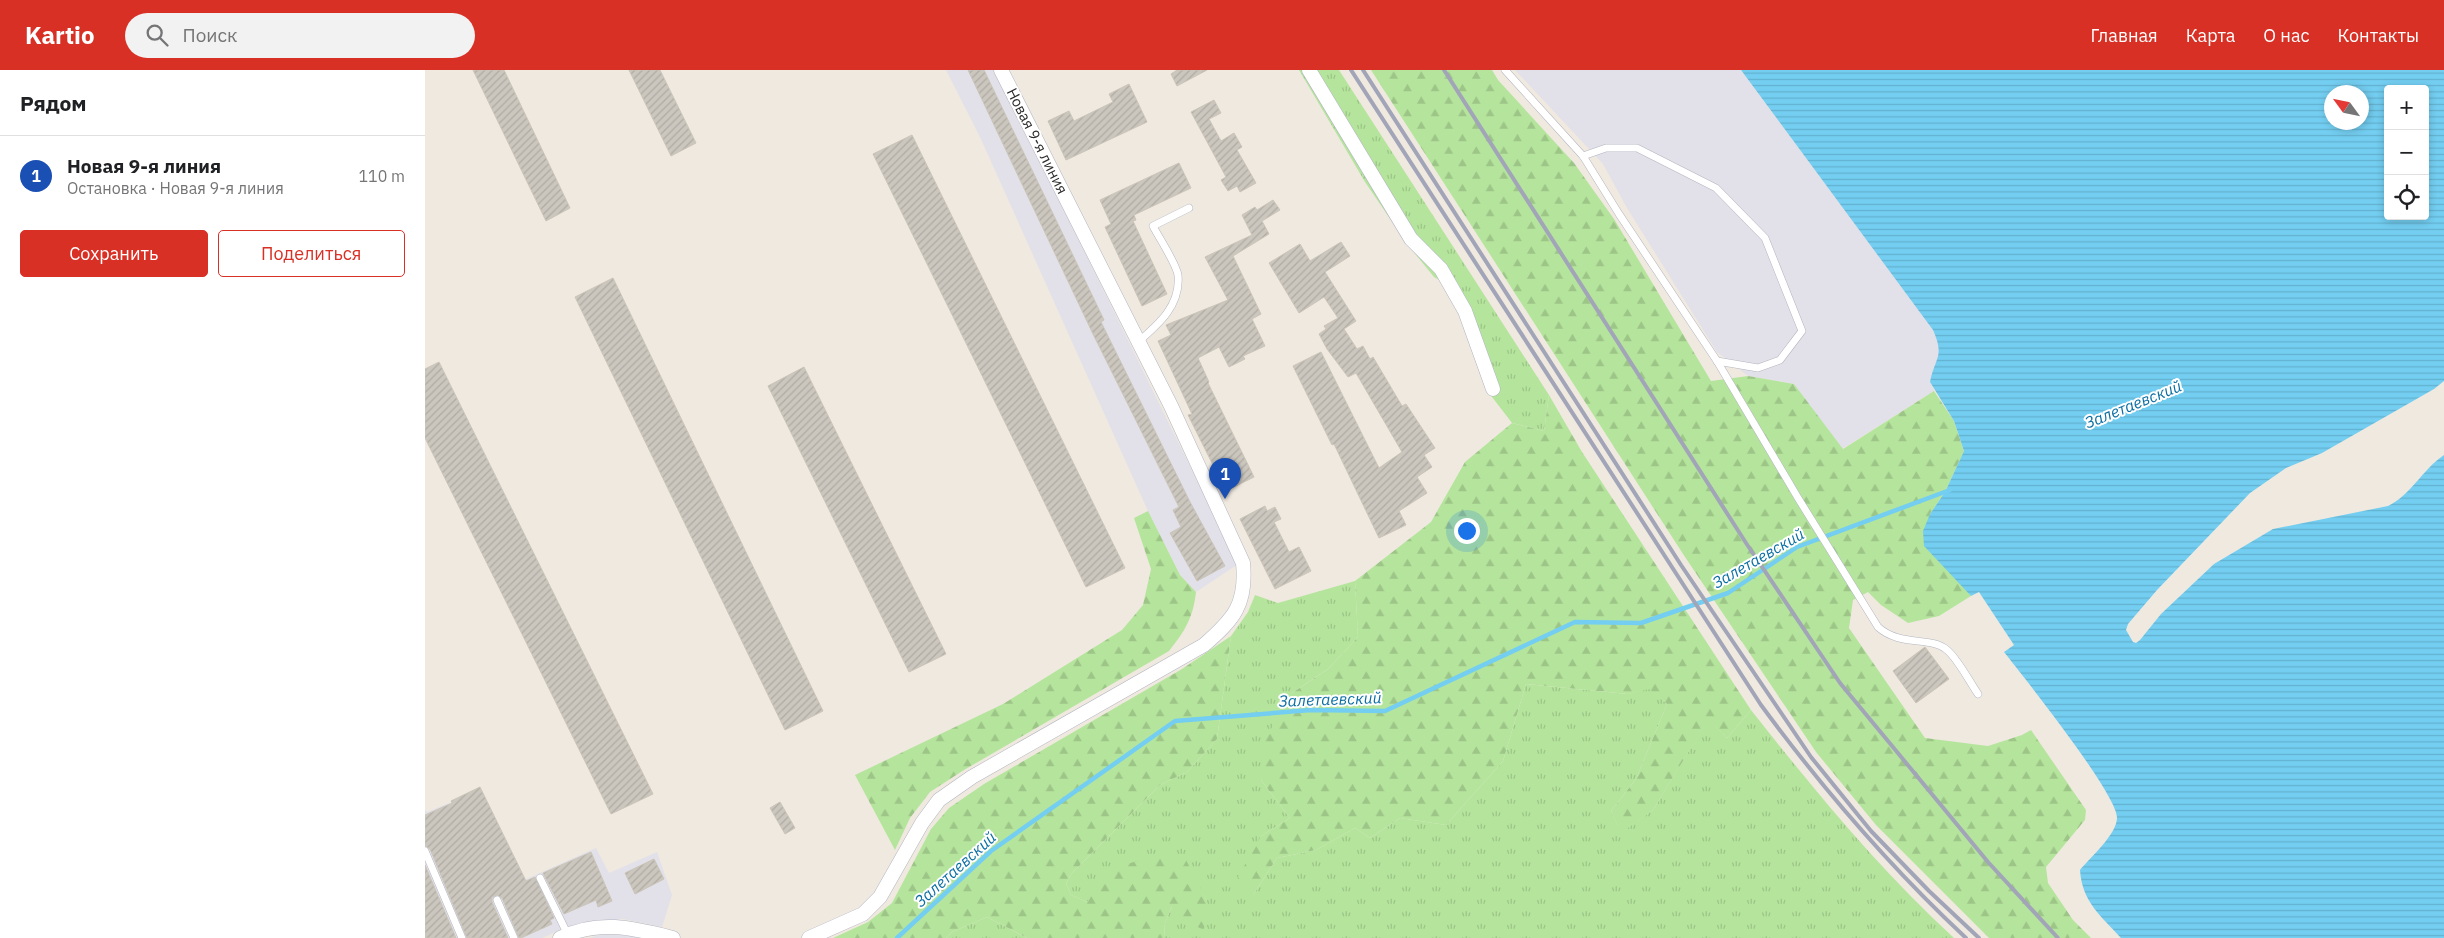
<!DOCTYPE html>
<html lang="ru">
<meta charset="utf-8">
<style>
body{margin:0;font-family:"IBM Plex Sans",sans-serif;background:#f2f2f2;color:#202124}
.controls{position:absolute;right:15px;top:15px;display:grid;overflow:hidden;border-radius:5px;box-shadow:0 2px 8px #0003}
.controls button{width:45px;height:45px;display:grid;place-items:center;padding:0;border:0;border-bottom:1px solid #e0e0e0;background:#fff;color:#202124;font:25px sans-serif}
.compass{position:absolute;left:1899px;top:15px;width:45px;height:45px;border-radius:50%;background:#fff;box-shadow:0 2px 8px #0003;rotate:303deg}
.you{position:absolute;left:1041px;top:460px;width:18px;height:18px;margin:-12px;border:4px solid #fff;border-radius:50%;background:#1a73e8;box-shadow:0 0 0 8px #1a73e833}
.badge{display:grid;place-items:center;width:32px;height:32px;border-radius:50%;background:#d93025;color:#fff;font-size:16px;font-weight:700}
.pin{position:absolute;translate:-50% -41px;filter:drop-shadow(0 1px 2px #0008)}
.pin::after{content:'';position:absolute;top:26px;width:18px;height:15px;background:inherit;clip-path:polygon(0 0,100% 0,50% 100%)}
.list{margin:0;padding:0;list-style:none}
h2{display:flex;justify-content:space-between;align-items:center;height:65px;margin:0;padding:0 20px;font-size:21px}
h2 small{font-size:16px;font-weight:400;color:#757577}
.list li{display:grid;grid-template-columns:32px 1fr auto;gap:15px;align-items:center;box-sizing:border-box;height:80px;padding:0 20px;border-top:1px solid #e0e0e0}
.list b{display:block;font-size:19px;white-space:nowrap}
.list p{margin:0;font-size:16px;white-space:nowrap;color:#757577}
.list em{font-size:16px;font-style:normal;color:#757577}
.actions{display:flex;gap:10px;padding:15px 20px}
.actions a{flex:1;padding:11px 0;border:1px solid #d93025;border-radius:5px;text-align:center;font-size:18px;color:#d93025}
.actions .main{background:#d93025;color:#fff}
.icon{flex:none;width:28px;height:28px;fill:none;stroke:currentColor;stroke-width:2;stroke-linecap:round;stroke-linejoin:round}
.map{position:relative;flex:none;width:2019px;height:868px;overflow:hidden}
header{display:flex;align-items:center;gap:30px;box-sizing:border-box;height:70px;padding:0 25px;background:#d93025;color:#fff}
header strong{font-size:24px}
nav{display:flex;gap:28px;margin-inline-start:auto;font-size:18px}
.search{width:350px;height:45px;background:#f2f2f2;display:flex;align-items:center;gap:12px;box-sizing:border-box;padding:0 18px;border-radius:28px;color:#757577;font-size:19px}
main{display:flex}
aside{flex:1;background:#fff}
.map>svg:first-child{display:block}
.industrial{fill:#e2e0e8}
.grass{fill:url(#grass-tufts)}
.forest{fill:url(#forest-firs)}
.water{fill:url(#water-rules);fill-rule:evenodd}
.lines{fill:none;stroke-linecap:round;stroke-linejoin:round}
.stream{stroke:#73cef1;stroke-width:4.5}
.building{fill:url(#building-hatch);stroke:#cbc5b9}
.service-casing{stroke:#b3b6c1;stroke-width:8}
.minor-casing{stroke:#b3b6c1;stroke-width:15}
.service{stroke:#fff;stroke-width:7}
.minor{stroke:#fff;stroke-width:14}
.rail{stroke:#a2a5b8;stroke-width:4}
.labels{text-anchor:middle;stroke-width:4;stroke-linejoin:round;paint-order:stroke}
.street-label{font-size:15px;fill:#2d2d2d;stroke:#fff}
.water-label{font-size:16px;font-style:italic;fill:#0b6ea3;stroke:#fff}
</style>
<header>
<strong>Kartio</strong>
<div class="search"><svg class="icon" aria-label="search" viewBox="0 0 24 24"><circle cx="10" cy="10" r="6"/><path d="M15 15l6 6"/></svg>Поиск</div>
<nav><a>Главная</a><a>Карта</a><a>О нас</a><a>Контакты</a></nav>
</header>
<main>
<aside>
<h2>Рядом<small></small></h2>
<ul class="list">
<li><span class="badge" style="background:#1a4fb4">1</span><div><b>Новая 9-я линия</b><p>Остановка · Новая 9-я линия</p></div><em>110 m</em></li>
</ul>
<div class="actions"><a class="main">Сохранить</a><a>Поделиться</a></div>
</aside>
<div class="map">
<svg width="2019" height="868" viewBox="0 0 2019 868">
<defs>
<pattern id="grass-tufts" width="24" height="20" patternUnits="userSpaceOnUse" patternTransform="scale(1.25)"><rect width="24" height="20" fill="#b5e59c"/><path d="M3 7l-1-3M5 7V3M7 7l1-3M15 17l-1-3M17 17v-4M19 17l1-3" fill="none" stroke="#9cc587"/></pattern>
<pattern id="forest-firs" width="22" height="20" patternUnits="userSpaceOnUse" patternTransform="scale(1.25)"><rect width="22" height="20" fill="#b5e59c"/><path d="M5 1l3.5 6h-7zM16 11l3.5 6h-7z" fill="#9cc587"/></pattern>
<pattern id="water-rules" width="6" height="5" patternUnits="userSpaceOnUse" patternTransform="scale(1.25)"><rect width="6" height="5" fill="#73cef1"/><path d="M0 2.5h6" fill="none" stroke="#64b1cf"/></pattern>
<pattern id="building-hatch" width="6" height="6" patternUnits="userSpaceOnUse" patternTransform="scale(1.25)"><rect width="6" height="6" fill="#cbc7be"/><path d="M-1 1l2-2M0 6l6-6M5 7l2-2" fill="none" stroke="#afaba4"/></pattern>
</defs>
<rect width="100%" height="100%" fill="#efe9e0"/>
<g class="industrial">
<polygon points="521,0 570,0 813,494 771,522 755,505 723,441 555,67"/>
<polygon points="1090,0 1316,0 1508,260 1515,276 1514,286 1505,312 1509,321 1417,379 1369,314 1323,306 1292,282 1202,138 1178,94"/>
<polygon points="24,733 68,824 171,778 184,803 232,782 247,825 237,857 198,849 141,857 117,868 0,868 0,740 2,742"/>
<polygon points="179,864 200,865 213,868 164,868"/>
</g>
<g class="grass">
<polygon points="874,0 914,0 1124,325 1119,361 1087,353 1064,323 1036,245 1016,211 1009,207 983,175 940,112"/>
<path d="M 930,511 L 933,567 L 903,599 L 867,623 L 836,710 L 865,748 L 836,766 L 828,825 L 852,788 L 891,780 L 930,758 L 945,768 L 975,748 L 1021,755 L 1078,691 L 1101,614 L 1203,624 L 1224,618 L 1242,634 L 1211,709 L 1186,741 L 1196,762 L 1228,740 L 1283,649 L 1302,668 L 1326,640 C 1390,721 1453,798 1529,868 L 739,868 L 740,853 L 747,836 L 782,831 L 773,816 L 662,832 L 646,825 L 641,813 L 647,803 L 735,715 L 762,702 L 792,669 L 806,566 L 823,542 L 830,525 L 853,533 Z"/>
<polygon points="562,847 602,868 521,868 527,862"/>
</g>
<g class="forest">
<polygon points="946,0 1067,0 1073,10 1149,93 1189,149 1286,311 1323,306 1369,314 1418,379 1509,321 1529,351 1539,381 1520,422 1505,444 1534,511 1546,526 1514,546 1483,553 1456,535 1443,522 1428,530 1424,558 1500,668 1563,676 1597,665 1606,660 1661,740 1660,750 1621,797 1623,813 1648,850 1666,868 1564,868 1451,755 1391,682 1260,487"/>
<polygon points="1124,325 1157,382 1326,640 1302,668 1283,650 1228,740 1196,763 1186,741 1211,709 1242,634 1224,619 1203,624 1101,614 1078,691 1021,755 975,748 945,768 930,758 891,780 852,788 828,825 813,807 836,766 865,748 836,710 839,671 867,623 903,599 933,567 930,511 1006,452 1040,392 1087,353 1119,361"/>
<path d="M 723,441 L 755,505 L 771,522 C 768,548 760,561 744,581 L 539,700 L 505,722 L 485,748 L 470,780 L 430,705 L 578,634 L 697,560 L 718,535 L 726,499 L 709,448 Z"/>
<polygon points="806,566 792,669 762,702 735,715 647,803 641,813 646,825 662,832 681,800 741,783 761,790 782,831 779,860 760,851 747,836 740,853 739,868 602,868 562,847 527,862 521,868 408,868 443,852 467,833 506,759 524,738 559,714 757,599"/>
</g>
<path class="water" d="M 1316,0 L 2019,0 L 2019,311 L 2009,319 L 1897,383 L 1861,398 L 1825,423 L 1732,520 L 1703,554 L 1701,560 L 1708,572 L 1711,573 L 1715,570 L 1736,544 L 1789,494 L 1848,459 L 1963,436 C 1986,425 1997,400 2019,385 L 2019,868 L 1696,868 C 1676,846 1657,832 1655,800 C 1665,788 1692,764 1692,748 C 1693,725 1598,606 1579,582 L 1589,575 L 1554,522 L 1546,526 L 1499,476 L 1498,461 L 1505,444 L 1520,422 L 1539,381 L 1529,351 L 1505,312 C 1510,287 1520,287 1508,260 ZM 1963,19 L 2000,19 L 2000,146 L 1963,146 ZM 1906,22 L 1936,22 L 1936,52 L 1906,52 Z"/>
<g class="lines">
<polyline class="stream" points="472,868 566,781 750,651 886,640 960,641 1150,552 1216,553 1303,523 1372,477 1525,420"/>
</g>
<g class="building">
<polygon points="48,0 79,0 145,138 121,151"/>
<polygon points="204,0 235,0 271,73 246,86"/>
<polygon points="543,0 559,0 679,250 676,252 765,432 800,496 772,511 745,463 756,457 748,440 754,437 668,264"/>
<polygon points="752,0 782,0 752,16 746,4"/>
<polygon points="704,14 722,52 641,90 623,51 644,41 649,51 688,32 684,24"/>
<polygon points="789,30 796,43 784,49 796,71 809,63 817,77 812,80 831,113 815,122 812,116 803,121 796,110 801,107 766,42"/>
<polygon points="487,65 700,498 661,517 448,84"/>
<polygon points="754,93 766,118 709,145 711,150 708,151 742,224 717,236 680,157 686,154 675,130"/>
<polygon points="848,130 855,140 837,151 844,164 808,186 836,244 827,249 840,276 818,286 820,289 804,297 794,277 773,288 784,312 783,313 829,407 801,421 763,345 767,344 733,271 746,265 741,255 803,230 780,187 827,165 817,145 830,137 832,140"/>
<polygon points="916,172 925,186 900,202 931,251 919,259 932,279 938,276 945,289 948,287 977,336 981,334 1010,378 999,385 1007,397 992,407 1002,423 974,441 981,455 954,468 909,374 907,375 868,296 896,282 954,398 977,382 931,303 923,307 902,279 894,264 901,259 899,256 913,248 899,227 874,243 844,193 875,174 885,191"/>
<polygon points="188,208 398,641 360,660 150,227"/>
<polygon points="14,292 228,724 186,744 0,368 0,299"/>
<polygon points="379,297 521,584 484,602 343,316"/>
<polygon points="840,436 842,441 850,437 856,449 849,452 864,482 874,477 886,501 850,519 815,449"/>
<polygon points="1500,577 1524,609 1491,633 1468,601"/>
<polygon points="55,717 101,811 110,807 129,848 125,850 127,854 96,868 94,868 77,828 72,825 67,827 67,832 83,868 42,868 5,779 0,776 0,745 27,733 26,731"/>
<polygon points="355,732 370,758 360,764 345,738"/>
<polygon points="166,782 187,831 173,837 171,830 139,844 118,803"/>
<polygon points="229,789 239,809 210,824 200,803"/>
<polygon points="0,795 31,868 0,868"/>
</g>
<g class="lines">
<defs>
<g id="service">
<path d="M 1080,0 L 1158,86 L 1194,144 L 1292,291 L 1373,428 L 1453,557 C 1475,577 1506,566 1522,580 C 1533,589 1544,611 1553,624"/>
<polyline points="1158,86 1181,78 1212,78 1291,118 1340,168 1377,261 1355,290 1333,298 1292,291"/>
<path d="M 713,272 C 734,254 756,235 753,205 C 751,193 734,168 728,156 L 764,138"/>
<polyline points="0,781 37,868"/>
<polyline points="115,808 143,865"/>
<polyline points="72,830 89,868"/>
</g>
<g id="minor">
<polyline points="884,0 986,169 1016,199 1040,241 1068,319"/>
<path d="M 135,868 C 174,849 208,858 248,868"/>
<path d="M 384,868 L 438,844 L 455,827 L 497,753 L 514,730 L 547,707 L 779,575 C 809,549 822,534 818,493 L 746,336 L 576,0"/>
</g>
</defs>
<use href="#service" class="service-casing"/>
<use href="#minor" class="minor-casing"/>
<use href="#service" class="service"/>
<use href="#minor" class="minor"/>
<g class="rail">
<path d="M 926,0 L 1336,635 C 1398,719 1465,797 1541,868"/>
<polyline points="938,0 1256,495 1386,687 1446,761 1504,821 1554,868"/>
<polyline points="1019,0 1321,473 1415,613 1563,792 1633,868"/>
</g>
</g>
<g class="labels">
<g class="street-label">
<text transform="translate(612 71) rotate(63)" y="5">Новая 9-я линия</text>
</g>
<g class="water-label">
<text transform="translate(1708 334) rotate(-22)" y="6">Залетаевский</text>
<text transform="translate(1333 488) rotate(-30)" y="6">Залетаевский</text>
<text transform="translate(905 629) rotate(-2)" y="6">Залетаевский</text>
<text transform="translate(530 799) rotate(-42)" y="6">Залетаевский</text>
</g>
</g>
</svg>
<div class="controls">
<button>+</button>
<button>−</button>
<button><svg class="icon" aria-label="locate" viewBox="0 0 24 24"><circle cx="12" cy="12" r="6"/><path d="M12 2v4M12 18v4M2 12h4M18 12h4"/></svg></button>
</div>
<svg class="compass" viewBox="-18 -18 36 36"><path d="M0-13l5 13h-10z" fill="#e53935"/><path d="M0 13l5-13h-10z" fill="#757577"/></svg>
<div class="you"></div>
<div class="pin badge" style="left:800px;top:429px;background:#1a4fb4">1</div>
</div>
</main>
